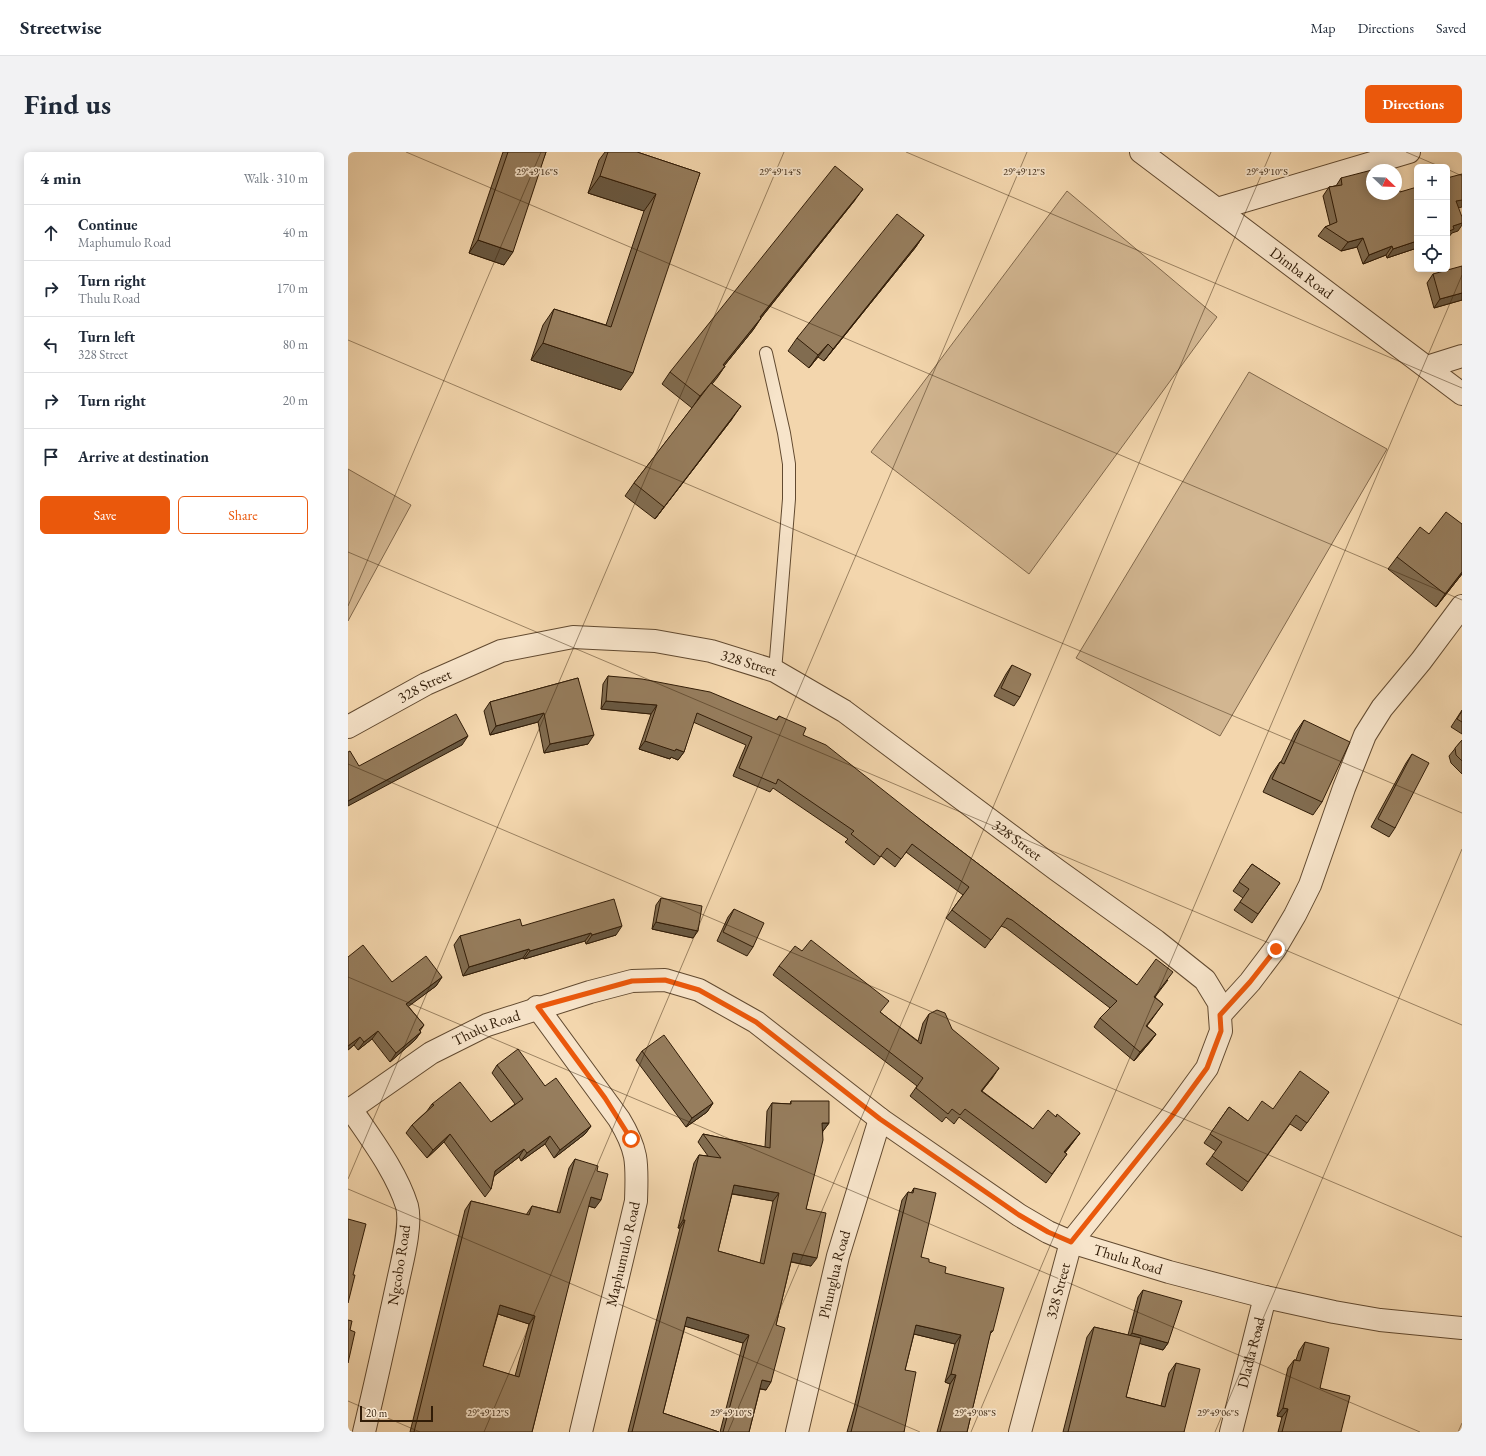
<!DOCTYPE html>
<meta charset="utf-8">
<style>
body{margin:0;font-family:"EB Garamond",serif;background:#f2f2f3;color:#1f2937}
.controls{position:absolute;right:12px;top:12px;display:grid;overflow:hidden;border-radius:6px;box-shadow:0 2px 10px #0003}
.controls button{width:36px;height:36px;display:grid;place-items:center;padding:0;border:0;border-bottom:1px solid #e0e1e3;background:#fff;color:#1f2937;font:20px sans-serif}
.compass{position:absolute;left:1018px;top:12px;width:36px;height:36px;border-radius:50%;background:#fff;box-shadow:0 2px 10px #0003;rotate:113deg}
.scale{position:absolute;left:12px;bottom:10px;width:73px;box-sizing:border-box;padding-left:4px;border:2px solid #311c07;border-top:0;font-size:11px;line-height:14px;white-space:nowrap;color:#311c07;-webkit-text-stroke:3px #f7e4ca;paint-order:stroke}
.stop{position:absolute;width:12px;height:12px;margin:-9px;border:3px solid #ea580c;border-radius:50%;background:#fff}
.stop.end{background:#ea580c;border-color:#fff;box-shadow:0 1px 4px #0008}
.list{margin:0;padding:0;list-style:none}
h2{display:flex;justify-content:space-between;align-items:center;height:52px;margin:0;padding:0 16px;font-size:17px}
h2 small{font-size:13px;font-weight:400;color:#747a83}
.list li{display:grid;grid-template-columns:26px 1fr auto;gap:12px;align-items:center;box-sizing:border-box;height:56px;padding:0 16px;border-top:1px solid #e0e1e3}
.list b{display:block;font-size:15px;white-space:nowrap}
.list p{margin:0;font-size:13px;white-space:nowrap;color:#747a83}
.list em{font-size:13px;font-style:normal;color:#747a83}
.actions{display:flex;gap:8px;padding:12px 16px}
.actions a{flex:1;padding:9px 0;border:1px solid #ea580c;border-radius:6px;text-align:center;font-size:14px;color:#ea580c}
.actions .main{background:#ea580c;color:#fff}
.icon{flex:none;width:22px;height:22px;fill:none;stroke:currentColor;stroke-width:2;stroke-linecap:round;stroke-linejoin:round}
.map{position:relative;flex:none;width:1114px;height:1280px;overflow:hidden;border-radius:6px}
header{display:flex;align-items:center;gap:24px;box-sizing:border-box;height:56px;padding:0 20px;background:#fff;border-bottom:1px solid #e0e1e3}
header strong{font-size:19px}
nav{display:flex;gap:22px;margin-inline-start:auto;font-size:14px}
.intro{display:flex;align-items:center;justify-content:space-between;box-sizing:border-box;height:96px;padding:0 24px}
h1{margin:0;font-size:28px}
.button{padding:10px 18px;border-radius:6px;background:#ea580c;color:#fff;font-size:14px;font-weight:700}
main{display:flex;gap:24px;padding:0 24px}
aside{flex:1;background:#fff;border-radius:6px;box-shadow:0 2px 10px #0003}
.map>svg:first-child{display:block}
.grass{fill:#d2b691;stroke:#82694c}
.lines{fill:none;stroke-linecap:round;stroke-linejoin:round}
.service-casing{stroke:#624a30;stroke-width:14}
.minor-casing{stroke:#624a30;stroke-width:24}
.service{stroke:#f7e4ca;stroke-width:12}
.minor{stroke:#f7e4ca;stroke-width:22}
.wall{fill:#816c50;stroke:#311c07;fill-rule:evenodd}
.shaded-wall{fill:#695841;stroke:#311c07}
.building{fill:#967d5d;stroke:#311c07;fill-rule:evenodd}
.route{stroke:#ea580c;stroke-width:5}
.ticks{fill:none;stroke:#311c07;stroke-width:1;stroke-opacity:0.45}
.labels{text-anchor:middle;stroke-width:3.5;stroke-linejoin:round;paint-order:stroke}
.street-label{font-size:15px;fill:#311c07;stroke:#f7e4ca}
.ticks-label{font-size:10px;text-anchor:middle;fill:#311c07;stroke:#f7e4ca;stroke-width:3.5;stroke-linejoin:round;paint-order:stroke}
</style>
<header>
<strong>Streetwise</strong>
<nav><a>Map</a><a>Directions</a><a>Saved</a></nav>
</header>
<div class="intro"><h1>Find us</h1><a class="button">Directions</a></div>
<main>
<aside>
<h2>4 min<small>Walk · 310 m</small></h2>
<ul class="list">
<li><svg class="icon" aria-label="ahead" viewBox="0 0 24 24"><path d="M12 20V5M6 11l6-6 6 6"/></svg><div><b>Continue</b><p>Maphumulo Road</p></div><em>40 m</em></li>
<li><svg class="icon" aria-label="right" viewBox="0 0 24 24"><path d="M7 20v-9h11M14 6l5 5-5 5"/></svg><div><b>Turn right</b><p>Thulu Road</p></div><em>170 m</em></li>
<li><svg class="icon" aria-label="left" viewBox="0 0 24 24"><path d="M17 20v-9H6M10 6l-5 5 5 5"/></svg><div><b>Turn left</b><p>328 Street</p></div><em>80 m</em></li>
<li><svg class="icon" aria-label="right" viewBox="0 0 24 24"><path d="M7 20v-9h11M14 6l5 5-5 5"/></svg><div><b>Turn right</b></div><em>20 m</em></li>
<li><svg class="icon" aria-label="arrive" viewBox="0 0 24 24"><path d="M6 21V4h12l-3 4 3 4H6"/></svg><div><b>Arrive at destination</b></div></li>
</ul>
<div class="actions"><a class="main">Save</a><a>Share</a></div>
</aside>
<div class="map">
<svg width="1114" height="1280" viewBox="0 0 1114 1280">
<rect width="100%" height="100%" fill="#f3d6ad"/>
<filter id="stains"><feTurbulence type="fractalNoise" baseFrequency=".005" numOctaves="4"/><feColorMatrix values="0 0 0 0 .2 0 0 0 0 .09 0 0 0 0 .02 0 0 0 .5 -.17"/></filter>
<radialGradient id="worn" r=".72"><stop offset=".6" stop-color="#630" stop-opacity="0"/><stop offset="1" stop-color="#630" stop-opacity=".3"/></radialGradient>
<g class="grass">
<polygon points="719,39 869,165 681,422 523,300"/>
<polygon points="901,220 1039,297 872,584 728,506"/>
<polygon points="0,317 63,353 0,469"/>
</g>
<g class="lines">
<defs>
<polyline id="service" points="418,201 436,281 441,312 441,347 427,519"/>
<g id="minor">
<path id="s1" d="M 793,0 L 1114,242"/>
<polyline points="869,57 1061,0"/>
<polyline points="1079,215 1114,204"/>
<path id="s2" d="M 0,575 L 78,532 L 153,499 L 225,485 L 307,489 L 363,499 L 427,519 L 496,559 L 709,718 L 808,789 L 857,828 L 871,851 L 873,879 L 859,916 L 824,964 L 723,1090 L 672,1280"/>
<path d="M 189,855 L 271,967 C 291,1000 289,1012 288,1049 L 233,1280"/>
<polyline points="872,863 902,830 927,797 947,763 962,733 996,636 1017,583 1034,556 1073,509 1114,454"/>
<path d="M 3,957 C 23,987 48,1019 59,1054 C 64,1073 54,1110 50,1129 C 39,1180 28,1230 16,1280"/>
<path id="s3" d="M 0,959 L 83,901 L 139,873 L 242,840 L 284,829 L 317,828 L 351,838 L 408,870 L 532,967 L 671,1063 L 700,1080 L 723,1090 L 821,1120 L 917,1145 L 986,1160 L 1032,1168 L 1114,1176"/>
<path id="s4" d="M 449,1280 L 490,1104 L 532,967"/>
<path id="s5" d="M 883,1280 L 917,1145"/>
</g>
</defs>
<use href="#service" class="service-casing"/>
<use href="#minor" class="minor-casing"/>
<use href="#service" class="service"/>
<use href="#minor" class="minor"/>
</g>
<g class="wall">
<polygon points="155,0 198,0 156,113 121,101"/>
<polygon points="257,0 289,0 352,21 273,238 183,208 195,173 206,157 258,173 296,59 240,41 251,8"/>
<polygon points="993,26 1052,40 1069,96 1039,106 1038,103 1015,112 1009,95 993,99 970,84 977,75 982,73 975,44 981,35 988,34"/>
<polygon points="507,48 413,166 405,178 376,214 377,214 364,232 384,267 307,367 277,344 286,331 344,256 314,232 322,220"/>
<polygon points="576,83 567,96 476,209 470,205 461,216 440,199 449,186"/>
<polygon points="1085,122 1114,148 1086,156 1079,131"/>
<polygon points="1049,405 1114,422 1088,455 1040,417"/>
<polygon points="664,513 672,545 666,554 646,544 658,522"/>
<polygon points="260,524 428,568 431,564 455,583 578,672 789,833 820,828 807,845 815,852 799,874 808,882 802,890 786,909 746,875 752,866 762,856 658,776 653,774 637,796 598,766 615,743 558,700 547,715 533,704 526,713 497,690 500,687 425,636 422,640 385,624 398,593 345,570 336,600 330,608 323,605 322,607 291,597 303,562 253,557 255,532"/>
<polygon points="230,526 240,592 196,601 190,570 142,583 136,559 142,550"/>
<polygon points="1114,558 1114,582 1103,575"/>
<polygon points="956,568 974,650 965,663 915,640 923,623 932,610 933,610 947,581"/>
<polygon points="1114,588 1114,622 1103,611 1101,604"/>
<polygon points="1064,602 1047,676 1041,685 1023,675 1058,611"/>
<polygon points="904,712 932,731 904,771 886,758 895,746 885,739"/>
<polygon points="313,746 345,786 304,777 308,753"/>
<polygon points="386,757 405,795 399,804 369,789 380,765"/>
<polygon points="174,774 268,783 238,792 237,789 176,807 175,806 115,824 106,793 112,784"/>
<polygon points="0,805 44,830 94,825 88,834 60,854 76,873 72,879 73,880 67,888 42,910 24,887 10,898 6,893 0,898"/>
<polygon points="431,814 532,860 570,889 575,871 581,862 604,877 645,925 634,939 685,977 708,964 732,981 717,1001 719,1002 698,1031 611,965 606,972 598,965 594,970 562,944 569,934 425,823"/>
<polygon points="294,899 365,951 359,960 338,975 288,908"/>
<polygon points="149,913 197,934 243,974 237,982 206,1006 197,992 173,1009 171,1005 146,1024 143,1037 137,1045 96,990 79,1006 58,981 64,973 79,959 84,952 143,970 167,952 144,921"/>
<polygon points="981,940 953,979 942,972 894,1039 858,1012 868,999 856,991 881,955 900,969 925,957"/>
<path d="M 443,949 L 481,971 L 475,979 L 458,1057 L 463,1114 L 443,1110 L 428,1173 L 418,1238 L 412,1237 L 401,1280 L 372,1280 L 395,1191 L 337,1174 L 315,1261 L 371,1280 L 280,1280 L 332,1076 L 330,1076 L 346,1011 L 351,1003 L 360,1004 L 350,990 L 355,982 L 417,995 L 419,959 L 424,951 L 442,952 ZM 384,1042 L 425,1049 L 412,1111 L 370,1099 Z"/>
<path d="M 227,1007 L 249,1019 L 247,1056 L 240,1054 L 184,1280 L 62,1280 L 117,1058 L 123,1049 L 178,1063 L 184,1054 L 209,1060 L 221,1016 ZM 150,1162 L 181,1172 L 167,1224 L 135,1214 Z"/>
<polygon points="566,1036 573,1105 597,1121 645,1179 642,1182 619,1280 589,1280 602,1232 597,1230 607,1192 566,1182 557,1218 556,1280 499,1280 506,1256 554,1048 560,1040 563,1041"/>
<polygon points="795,1138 820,1191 815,1198 791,1191 778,1245 813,1254 821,1221 828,1211 836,1280 715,1280 739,1185 746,1175 780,1183 790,1145"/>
<polygon points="957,1190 972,1236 993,1280 930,1280 934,1265 929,1264 940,1216 946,1208 948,1208 951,1199"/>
</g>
<g class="shaded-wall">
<polygon points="252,24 308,42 296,59 240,41"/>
<polygon points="515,37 507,48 404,177 412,165"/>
<polygon points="1114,48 1114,55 1102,58 1108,49"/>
<polygon points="1114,71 1114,73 1110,79 1104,81 1100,86 1099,86 1099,80 1105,74"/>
<polygon points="576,83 567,96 476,209 485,197"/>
<polygon points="1015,86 1009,95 993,99 1000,90"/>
<polygon points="130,88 165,100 156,113 121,101"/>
<polygon points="1069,89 1069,96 1039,106 1045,97"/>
<polygon points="1044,94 1038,103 1015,112 1021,103"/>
<polygon points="1114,141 1114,148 1086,156 1092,147"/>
<polygon points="413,166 405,178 367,225 375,213"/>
<polygon points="195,191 285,221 273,238 183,208"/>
<polygon points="480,192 470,205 461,216 470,203"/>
<polygon points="377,214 369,226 344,256 352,244"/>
<polygon points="393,254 384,267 307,367 316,355"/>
<polygon points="1114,420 1114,422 1088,455 1097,442"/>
<polygon points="258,549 309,553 303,562 253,557"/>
<polygon points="196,561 190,570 142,583 148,574"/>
<polygon points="246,583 240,592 196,601 202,592"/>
<polygon points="120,584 114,593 0,654 0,649"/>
<polygon points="297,589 328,597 336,600 330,608 323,605 322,607 291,597"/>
<polygon points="308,770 350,779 345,786 304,777"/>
<polygon points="274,774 268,783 238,792 244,783"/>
<polygon points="243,781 237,789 176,807 182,799"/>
<polygon points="181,797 175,806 115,824 121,815"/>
<polygon points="94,825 88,834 53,860 58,852"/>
<polygon points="30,879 24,887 10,898 16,890"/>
<polygon points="73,880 67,888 42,910 48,901"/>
<polygon points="808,882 802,890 786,909 792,900"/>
<polygon points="12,885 6,893 0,898 0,894"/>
<polygon points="651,916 645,925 627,947 633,939"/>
<polygon points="365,951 359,960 338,975 344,966"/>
<polygon points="474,971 481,971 475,979 469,980"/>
<polygon points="243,974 237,982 206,1006 212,998"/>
<polygon points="732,981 726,989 710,1009 716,1000"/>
<polygon points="102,982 96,990 79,1006 85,998"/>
<polygon points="202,984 197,992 173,1009 179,1001"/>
<polygon points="176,997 171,1005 141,1028 147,1019"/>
<polygon points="386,1033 431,1041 425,1049 380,1041"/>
<polygon points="243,1045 253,1048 247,1056 237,1053"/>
<polygon points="335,1068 337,1068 332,1076 330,1076"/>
<polygon points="445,1101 469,1106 463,1114 440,1109"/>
<polygon points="152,1153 187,1164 181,1172 147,1161"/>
<polygon points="339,1165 401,1183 395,1191 333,1173"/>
<polygon points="568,1173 613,1183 607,1192 562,1181"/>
<polygon points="784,1181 820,1191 815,1198 779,1188"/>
<polygon points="603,1222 608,1223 602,1232 597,1230"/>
<polygon points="414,1228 423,1230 418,1238 409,1236"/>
<polygon points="935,1256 940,1257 934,1265 929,1264"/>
</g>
<g class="building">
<polygon points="160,0 198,0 165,100 130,88"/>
<polygon points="260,0 289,0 352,21 285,221 195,191 206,157 263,175 308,42 252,24"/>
<polygon points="487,14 515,37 412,165 413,166 375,213 377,214 352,244 322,220"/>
<polygon points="1040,14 1042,18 1025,18"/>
<polygon points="1024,18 1024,42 1048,42 1048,23 1052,40 1069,35 1069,89 1045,97 1044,94 1021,103 1015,86 1000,90 977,75 989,70 981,35 994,33 993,26"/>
<polygon points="1114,22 1114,48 1108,49 1114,65 1114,71 1105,74 1106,77 1099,80 1099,26"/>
<polygon points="549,62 576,83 485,197 480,192 470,203 449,186"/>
<polygon points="1114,114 1114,141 1092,147 1085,122"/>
<polygon points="363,231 393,254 316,355 286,331"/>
<polygon points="1098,360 1114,372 1114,420 1097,442 1049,405 1072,375 1081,382"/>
<polygon points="664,513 683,522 672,545 653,536"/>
<polygon points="260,524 294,527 362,540 429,568 431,564 458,576 455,583 478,593 578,672 789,833 808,807 825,820 806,845 815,852 798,874 808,882 792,900 752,866 769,849 664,768 659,766 643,788 604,758 621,735 564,692 553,707 539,696 532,705 503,682 506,679 430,627 428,632 391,616 404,585 349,561 336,600 328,597 327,599 297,589 309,553 258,549"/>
<polygon points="230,526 246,583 202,592 196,561 148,574 142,550"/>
<polygon points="1114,559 1114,570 1109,567"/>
<polygon points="108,562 120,584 0,649 0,600 2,599 11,614"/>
<polygon points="956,568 1002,590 974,650 924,627 932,610 936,612"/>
<polygon points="1114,588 1114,609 1108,603 1107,596"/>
<polygon points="1064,602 1081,611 1047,676 1030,667"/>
<polygon points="904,712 932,731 910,762 892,750 901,737 891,730"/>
<polygon points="313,746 354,754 350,779 308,770"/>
<polygon points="266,747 274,774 244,783 243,781 182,799 181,797 121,815 112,784 172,767 174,774"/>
<polygon points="386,757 416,771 405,795 375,780"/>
<polygon points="463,788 541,849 532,860 573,892 581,862 589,858 597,861 604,877 651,916 633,939 685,977 700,958 708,965 709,962 732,981 716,1000 719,1002 704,1022 617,957 612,963 604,957 600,962 568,936 575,926 431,814 447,794 454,799"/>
<polygon points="15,793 44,830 78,804 94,825 58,852 76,873 71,878 73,880 48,901 30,879 16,890 12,885 0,894 0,805"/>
<polygon points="316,883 365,951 344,966 294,899"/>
<polygon points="170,897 197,934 208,926 243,974 212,998 202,984 179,1001 176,997 147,1019 143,1037 102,982 85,998 64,973 86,953 84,952 112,930 143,970 175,947 149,913"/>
<polygon points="952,919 981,940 959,971 948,963 900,1030 864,1004 874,990 862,982 881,955 900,969 914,949 925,957"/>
<path d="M 443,949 L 481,949 L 481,971 L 474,971 L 475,988 L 458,1057 L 478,1061 L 469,1106 L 445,1101 L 428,1173 L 437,1176 L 423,1230 L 414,1228 L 401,1280 L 375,1280 L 401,1183 L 339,1165 L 315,1261 L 371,1280 L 284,1280 L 337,1068 L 335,1068 L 351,1003 L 373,1006 L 355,982 L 422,996 L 424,951 L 443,952 ZM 386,1033 L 431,1041 L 416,1112 L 370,1099 Z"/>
<path d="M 227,1007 L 250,1014 L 249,1019 L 260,1022 L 253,1048 L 243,1045 L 184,1280 L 66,1280 L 123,1049 L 181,1063 L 184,1054 L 212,1061 ZM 152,1153 L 187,1164 L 171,1225 L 135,1214 Z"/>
<polygon points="566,1036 588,1041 573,1105 581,1107 581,1110 598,1115 597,1121 656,1136 645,1179 643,1179 619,1280 592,1280 608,1223 603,1222 613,1183 568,1173 557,1218 568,1220 556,1280 503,1280 511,1248 560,1040 565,1041"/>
<polygon points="0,1067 18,1072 5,1123 7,1123 0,1151"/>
<polygon points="795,1138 834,1149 820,1191 784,1181"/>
<polygon points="0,1168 4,1169 2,1178 7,1180 0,1211"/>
<polygon points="746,1175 793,1186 778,1245 817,1255 828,1211 852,1217 836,1280 720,1280"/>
<polygon points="957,1190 981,1196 972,1236 1002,1244 993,1280 934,1280 940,1257 935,1256 946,1208 952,1209"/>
</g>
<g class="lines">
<polyline class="route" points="283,987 257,946 190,855 284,829 317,828 351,838 408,870 532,967 671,1063 700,1080 723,1090 824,964 859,916 873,879 872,863 902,830 928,797"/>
</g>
<path class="ticks" d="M 58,0 L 1114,448M 558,0 L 1114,236M 1058,0 L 1093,15M 1099,17 L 1114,24M 0,188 L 1114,661M 0,400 L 1114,873M 0,454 L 193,0M 0,612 L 1114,1085M 0,825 L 1072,1280M 0,1027 L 436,0M 0,1037 L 572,1280M 0,1249 L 72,1280M 136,1280 L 679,0M 380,1280 L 923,0M 623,1280 L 1114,123M 867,1280 L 1114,697M 1110,1280 L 1114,1271"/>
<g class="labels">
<g class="street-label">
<text dy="5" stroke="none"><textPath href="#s1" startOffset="201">Dimba Road</textPath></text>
<text dy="5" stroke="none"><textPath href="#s2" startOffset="423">328 Street</textPath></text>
<text dy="5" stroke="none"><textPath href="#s2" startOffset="87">328 Street</textPath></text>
<text dy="5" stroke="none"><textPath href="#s2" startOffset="746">328 Street</textPath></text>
<text dy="5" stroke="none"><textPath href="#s3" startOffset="162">Thulu Road</textPath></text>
<text transform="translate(275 1102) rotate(-77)" y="5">Maphumulo Road</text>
<text dy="5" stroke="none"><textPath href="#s3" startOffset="894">Thulu Road</textPath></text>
<text transform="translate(51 1113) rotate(-81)" y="5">Ngcobo Road</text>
<text dy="5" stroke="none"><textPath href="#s4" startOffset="162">Phunglua Road</textPath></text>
<text transform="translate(710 1139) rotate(-75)" y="5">328 Street</text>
<text dy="5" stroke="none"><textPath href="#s5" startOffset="82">Dladla Road</textPath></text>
</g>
</g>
<g class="ticks-label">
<text x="189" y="23">29°49'16"S</text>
<text x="432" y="23">29°49'14"S</text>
<text x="676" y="23">29°49'12"S</text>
<text x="919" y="23">29°49'10"S</text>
<text x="140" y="1264">29°49'12"S</text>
<text x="383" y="1264">29°49'10"S</text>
<text x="627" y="1264">29°49'08"S</text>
<text x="870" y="1264">29°49'06"S</text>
</g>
<rect width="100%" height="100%" filter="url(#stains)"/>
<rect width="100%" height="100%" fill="url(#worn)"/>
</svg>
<div class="controls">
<button>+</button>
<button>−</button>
<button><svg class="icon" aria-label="locate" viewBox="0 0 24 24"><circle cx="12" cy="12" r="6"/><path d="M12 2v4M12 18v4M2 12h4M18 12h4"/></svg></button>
</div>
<svg class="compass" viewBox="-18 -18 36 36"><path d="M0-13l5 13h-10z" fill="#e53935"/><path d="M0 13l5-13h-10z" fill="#747a83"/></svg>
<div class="scale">20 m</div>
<div class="stop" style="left:283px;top:987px"></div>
<div class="stop end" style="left:928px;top:797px"></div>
</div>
</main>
